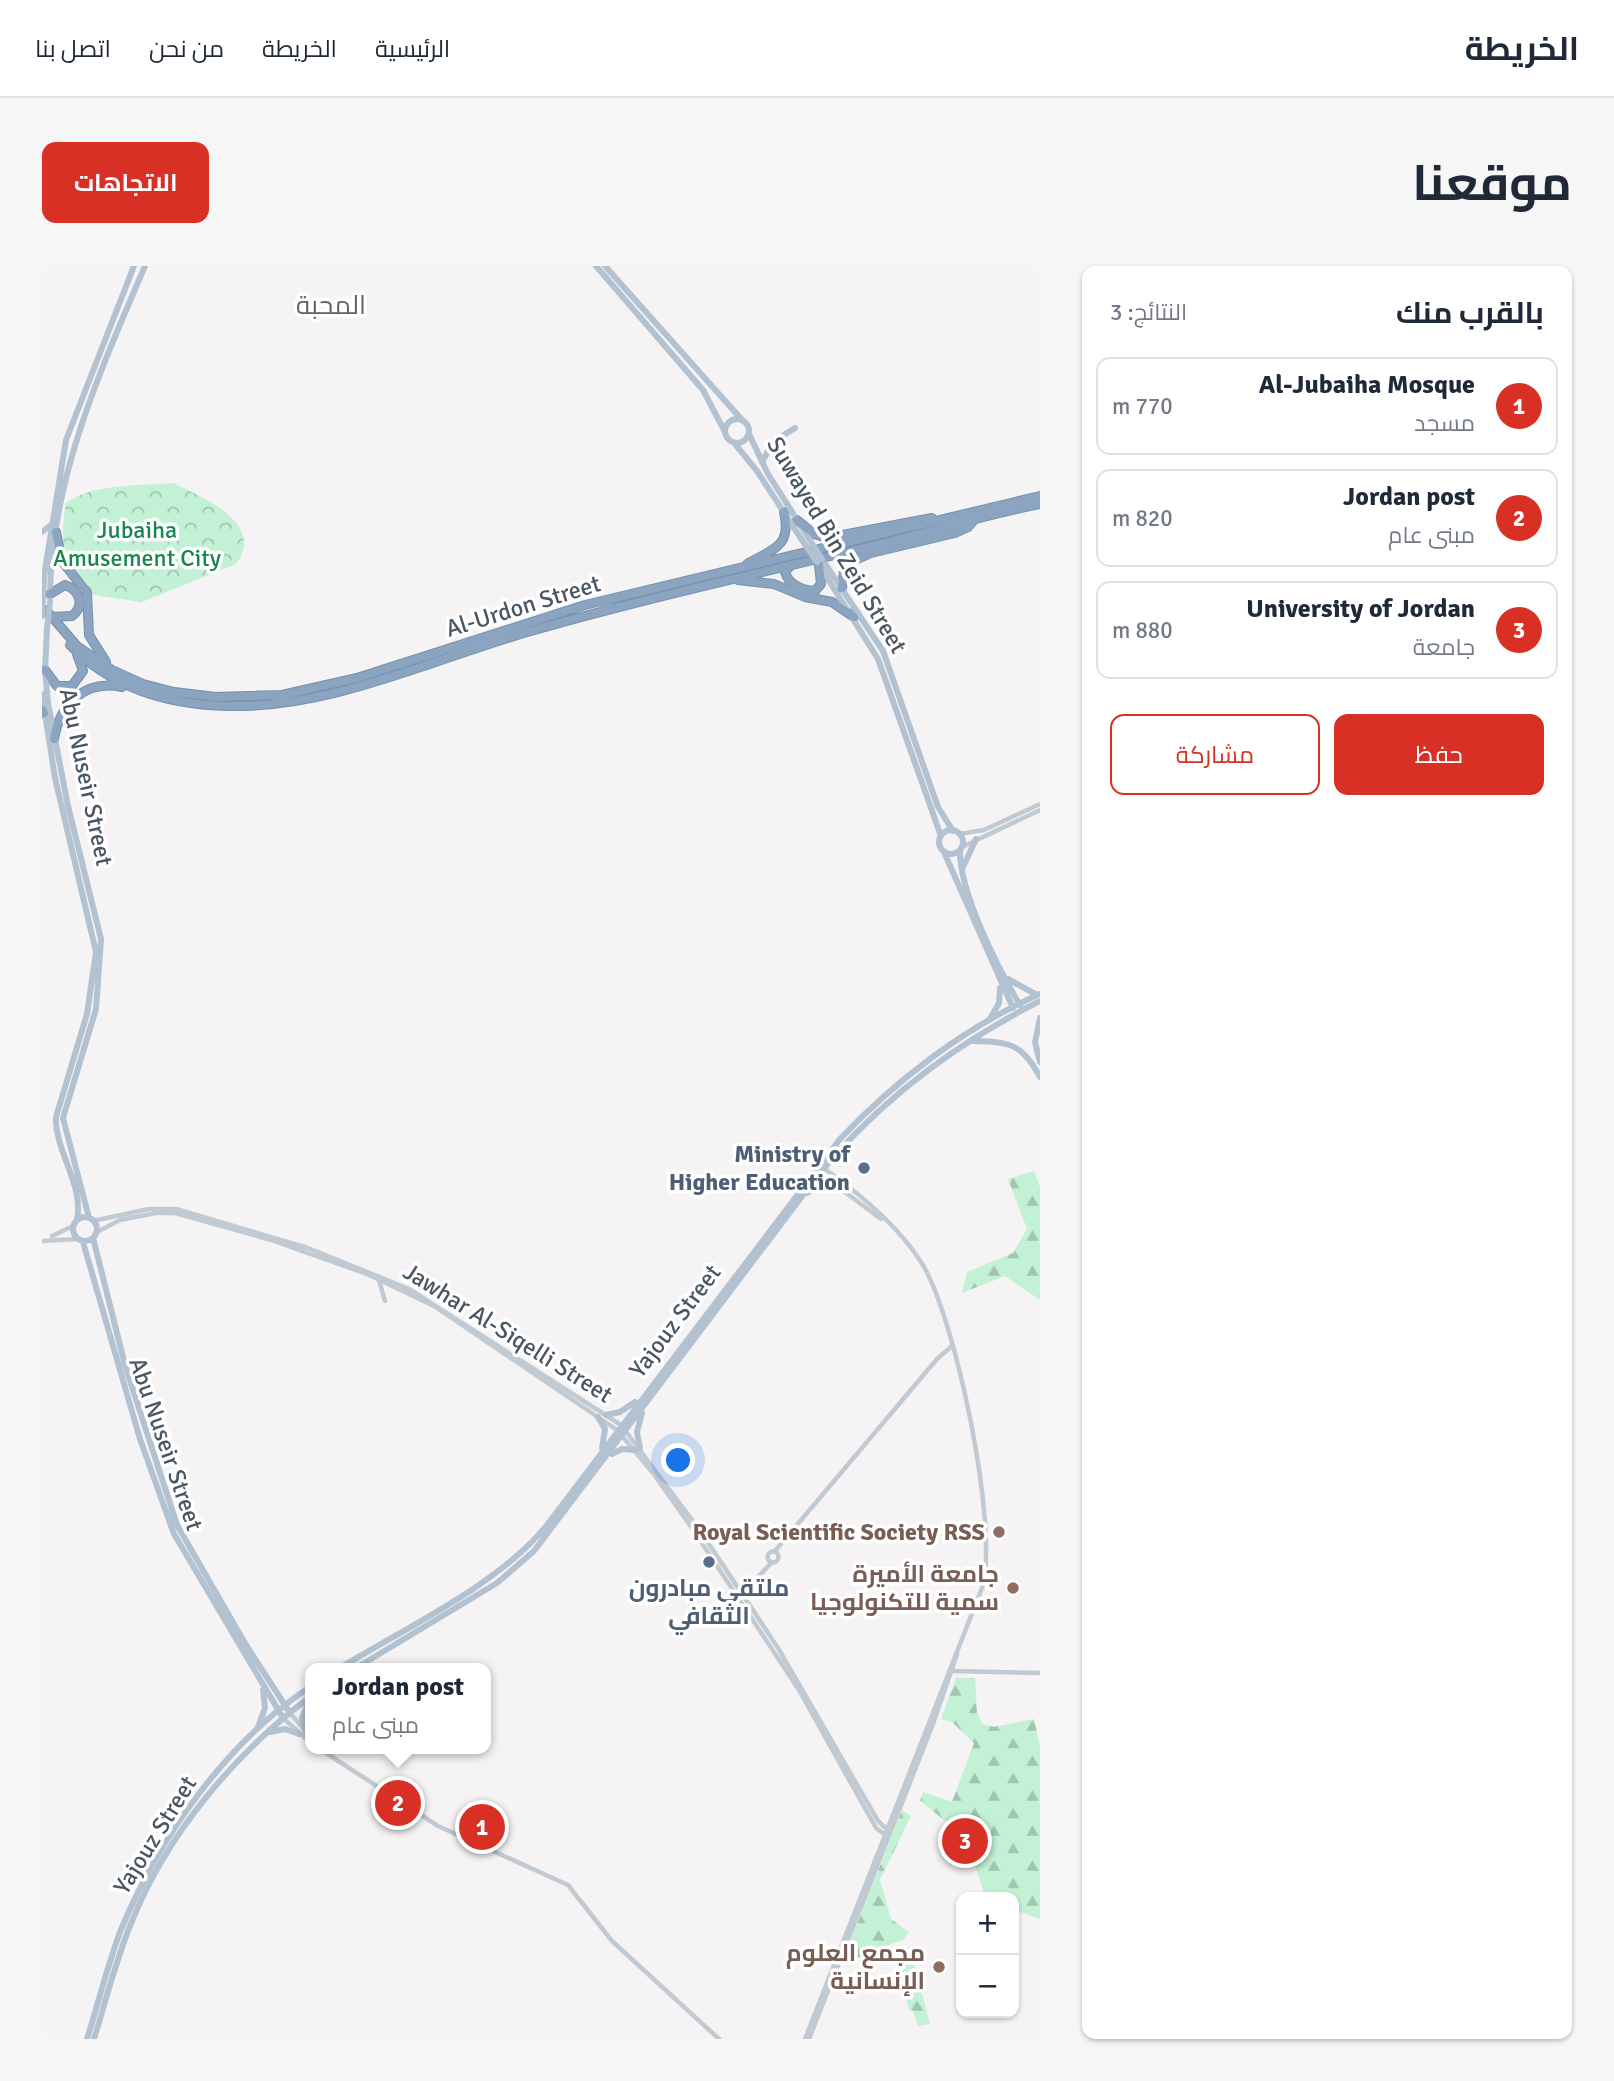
<!DOCTYPE html>
<html lang="ar">
<meta charset="utf-8">
<style>
body{margin:0;font-family:Signika,Cairo,sans-serif;background:#f6f6f7;color:#1f2937;direction:rtl}
.controls{position:absolute;right:21px;bottom:21px;display:grid;overflow:hidden;border-radius:14px;box-shadow:0 2px 5px #0004}
.controls button{width:63px;height:63px;display:grid;place-items:center;padding:0;border:0;border-bottom:2px solid #e0e1e3;background:#fff;color:#1f2937;font:35px sans-serif}
.you{position:absolute;left:637px;top:1195px;width:24px;height:24px;margin:-18px;border:5px solid #fff;border-radius:50%;background:#1a73e8;box-shadow:0 0 0 10px #1a73e833}
.badge{display:grid;place-items:center;width:46px;height:46px;border-radius:50%;background:#d93025;color:#fff;font-size:23px;font-weight:700}
.pin{position:absolute;translate:-50% -50%;border:4px solid #fff;box-shadow:0 2px 7px #0006}
.popup{position:absolute;left:263px;top:1397px;width:186px;height:91px;box-sizing:border-box;display:grid;place-content:center;border-radius:14px;background:#fff;filter:drop-shadow(0 2px 5px #0005);font-size:23px;white-space:nowrap;color:#747a83}
.popup b{font-size:26px;color:#1f2937}
.popup::after{content:'';position:absolute;left:50%;top:100%;margin-left:-14px;border:14px solid transparent;border-top-color:#fff}
.list{margin:0;padding:0;list-style:none}
h2{display:flex;justify-content:space-between;align-items:center;height:91px;margin:0;padding:0 28px;font-size:30px}
h2 small{font-size:23px;font-weight:400;color:#747a83}
.list li{display:grid;grid-template-columns:46px 1fr auto;gap:21px;align-items:center;box-sizing:border-box;height:98px;margin:0 14px 14px;padding:0 14px;border:2px solid #e0e1e3;border-radius:14px}
.list b{display:block;font-size:26px;white-space:nowrap}
.list p{margin:0;font-size:23px;white-space:nowrap;color:#747a83}
.list em{font-size:23px;font-style:normal;color:#747a83}
.actions{display:flex;gap:14px;padding:21px 28px}
.actions a{flex:1;padding:16px 0;border:2px solid #d93025;border-radius:14px;text-align:center;font-size:24px;color:#d93025}
.actions .main{background:#d93025;color:#fff}
.map{position:relative;flex:none;width:998px;height:1773px;overflow:hidden;direction:ltr;border-radius:14px}
header{display:flex;align-items:center;gap:42px;box-sizing:border-box;height:98px;padding:0 35px;background:#fff;border-bottom:2px solid #e0e1e3}
header strong{font-size:33px}
nav{display:flex;gap:38px;margin-inline-start:auto;font-size:24px}
.intro{display:flex;align-items:center;justify-content:space-between;box-sizing:border-box;height:168px;padding:0 42px}
h1{margin:0;font-size:49px}
.button{padding:18px 32px;border-radius:14px;background:#d93025;color:#fff;font-size:24px;font-weight:700}
main{display:flex;gap:42px;padding:0 42px}
aside{flex:1;background:#fff;border-radius:14px;box-shadow:0 2px 5px #0004}
.map>svg:first-child{display:block}
.forest{fill:url(#forest-firs)}
.park{fill:url(#park-crowns)}
.lines{fill:none;stroke-linecap:round;stroke-linejoin:round}
.highway-casing{stroke:#7690ad;stroke-width:10}
.minor{stroke:#c1cad2;stroke-width:4.5}
.major{stroke:#b3c2d1;stroke-width:6}
.highway{stroke:#8ba5c1;stroke-width:8}
.major-bridge{stroke:#b3c2d1;stroke-width:6}
.service-dot{fill:#5c6f8a;stroke:#fff;stroke-width:2.5}
.education-dot{fill:#8d6e63;stroke:#fff;stroke-width:2.5}
.labels{text-anchor:middle;dominant-baseline:central;stroke-width:7;stroke-linejoin:round;paint-order:stroke}
.park-label{font-size:24px;fill:#17864f;stroke:#fff}
.street-label{font-size:24px;fill:#4a5661;stroke:#fff}
.service-label{font-size:24px;font-weight:bold;fill:#4e5e75;stroke:#fff;text-anchor:end}
.education-label{font-size:24px;font-weight:bold;fill:#785e54;stroke:#fff;text-anchor:end}
.neighbourhood-label{font-size:26px;fill:#5f6368;stroke:#fff}
</style>
<header>
<strong>الخريطة</strong>
<nav><a>الرئيسية</a><a>الخريطة</a><a>من نحن</a><a>اتصل بنا</a></nav>
</header>
<div class="intro"><h1>موقعنا</h1><a class="button">الاتجاهات</a></div>
<main>
<aside>
<h2>بالقرب منك<small>النتائج: 3</small></h2>
<ul class="list">
<li><span class="badge">1</span><div><b>Al-Jubaiha Mosque</b><p>مسجد</p></div><em>770 m</em></li>
<li><span class="badge">2</span><div><b>Jordan post</b><p>مبنى عام</p></div><em>820 m</em></li>
<li><span class="badge">3</span><div><b>University of Jordan</b><p>جامعة</p></div><em>880 m</em></li>
</ul>
<div class="actions"><a class="main">حفظ</a><a>مشاركة</a></div>
</aside>
<div class="map">
<svg width="998" height="1773" viewBox="0 0 998 1773">
<defs>
<pattern id="forest-firs" width="22" height="20" patternUnits="userSpaceOnUse" patternTransform="scale(1.75)"><rect width="22" height="20" fill="#c3f1d5"/><path d="M5 1l3.5 6h-7zM16 11l3.5 6h-7z" fill="#a0c6b0"/></pattern>
<pattern id="park-crowns" width="20" height="18" patternUnits="userSpaceOnUse" patternTransform="scale(1.75)"><rect width="20" height="18" fill="#c3f1d5"/><path d="M2 6a3 3 0 1 1 6 0M12 15a3 3 0 1 1 6 0" fill="none" stroke="#a0c6b0"/></pattern>
</defs>
<rect width="100%" height="100%" fill="#f5f3f3"/>
<path class="forest" d="M 992,905 L 998,921 L 998,1034 L 963,1010 L 920,1027 L 925,1006 L 971,987 L 985,963 L 966,913 Z
M 914,1412 L 933,1412 L 935,1447 L 941,1458 L 952,1461 L 992,1453 L 998,1480 L 998,1653 L 972,1644 L 972,1631 L 943,1631 L 932,1596 L 939,1592 L 929,1575 L 878,1535 L 881,1526 L 910,1536 L 932,1477 L 911,1457 L 899,1453 Z
M 860,1544 L 869,1550 L 838,1614 L 849,1653 L 867,1666 L 862,1673 L 803,1697 L 801,1694 Z
M 868,1681 L 888,1758 L 876,1760 L 871,1745 L 867,1743 L 852,1687 Z"/>
<path class="park" d="M 131,217 C 158,230 225,257 194,298 L 100,336 L 51,329 C 23,294 16,283 24,237 C 51,217 99,220 131,217 Z"/>
<g class="lines">
<g class="highway-casing">
<path id="highway" d="M 755,254 L 772,268 L 785,272 L 890,252
M 14,266 L 20,295 L 45,327 L 47,369 L 64,396
M 705,298 C 731,283 750,281 742,246
M 749,299 L 743,306 C 747,319 760,324 773,325 L 779,318 L 777,299
M 696,314 L 732,318 L 763,331 L 790,336 L 812,351
M 800,322 L 802,305 L 813,294 L 829,287 L 913,267 L 926,261 L 933,253
M 8,328 L 23,319 C 38,324 43,340 30,350 L 9,351
M 4,344 L 35,380 L 70,404 L 101,418 L 132,426 L 174,431 L 240,429 L 315,412 L 543,339 L 998,230
M 28,379 C 70,422 127,439 187,440 C 291,442 390,393 489,365 C 598,334 708,309 818,283 C 878,269 937,250 998,238
M 3,404 L 15,420 L 30,420 L 41,405 L 35,388
M 0,444 L 2,447
M 12,473 C 18,438 43,413 80,421"/>
</g>
<path class="minor" d="M 917,568 L 942,564 L 998,538
M 920,581 L 998,544
M 776,906 L 839,953
M 51,955 L 107,943 L 134,943 L 266,982 L 367,1023 L 579,1159 L 659,1266 L 736,1382 L 836,1555 L 848,1566
M 55,966 L 78,954 L 114,947 L 133,947 L 229,974 L 325,1008 L 392,1040 L 575,1164 L 611,1207 L 650,1262 L 757,1424 L 834,1562 L 846,1571
M 10,970 L 31,960
M 0,975 L 35,973
M 337,1014 L 343,1035
M 733,1285 L 895,1093 L 910,1080
M725.5 1291a5.5 5.5 0 1 1 11 0a5.5 5.5 0 1 1-11 0Z
M 700,1328 L 730,1296
M 911,1405 L 998,1407
M 248,1447 L 268,1470
M 241,1452 L 268,1476
M 278,1483 L 396,1560 L 526,1619 L 570,1675 L 677,1773
M 763,1773 L 940,1322 C 958,1264 913,1048 879,996 C 855,958 817,927 780,901
M 767,1773 L 891,1458 L 915,1388"/>
<path class="major" d="M 554,0 L 661,124 L 683,166
M 563,0 L 701,155
M683 165a12 12 0 1 1 24 0a12 12 0 1 1-24 0Z
M 707,168 L 726,208 L 766,271
M 693,178 L 715,205 L 760,274
M 720,196 L 731,176 L 753,162
M 0,266 L 9,259
M 780,293 L 841,385 L 896,541 L 911,565
M 777,299 L 836,393 L 899,570
M 2,310 L 24,174 L 92,0
M 8,332 C 8,216 58,105 103,0
M 5,363 L 3,404 L 6,437 L 26,540 L 59,673 L 54,743 L 21,852 L 47,952
M 0,428 L 13,512 L 54,686 L 45,748 L 14,851 C 13,886 42,918 35,954
M897 576a12 12 0 1 1 24 0a12 12 0 1 1-24 0Z
M 918,584 C 917,626 956,702 978,739
M 902,586 L 971,742
M 921,601 L 934,573
M 966,713 L 995,729
M 998,752 L 993,776 L 998,796
M 948,753 L 957,737 L 958,722
M 928,775 C 965,776 979,775 998,811
M 765,927 L 779,919 L 791,918
M31 963a12 12 0 1 1 24 0a12 12 0 1 1-24 0Z
M 51,972 L 83,1099 L 135,1259 L 204,1379 L 248,1447
M 41,976 L 98,1173 L 132,1268 L 241,1452
M 564,1149 L 578,1146 L 593,1136
M 556,1151 L 563,1163 L 560,1182
M 598,1182 L 595,1166 L 600,1147
M 570,1188 L 580,1183 L 593,1184
M 298,1402 C 363,1362 458,1318 505,1259 L 798,873 C 854,814 923,761 998,728
M 314,1402 L 455,1317 L 492,1285 L 773,913 C 835,836 911,779 998,735
M 216,1461 L 223,1442 L 221,1424
M 228,1466 L 243,1463 L 257,1468
M 264,1466 L 260,1452 L 267,1436
M 45,1773 C 56,1738 65,1701 78,1666 C 116,1573 184,1476 268,1421
M 52,1773 C 64,1734 74,1693 90,1655 C 125,1568 193,1487 268,1431"/>
<use href="#highway" class="highway"/>
<path class="major-bridge" d="M 766,271 L 780,293
M 760,274 L 775,296
M 0,350 L 2,310
M 5,363 L 8,336"/>
</g>
<g class="service-dot">
<circle cx="822" cy="902" r="7"/>
<circle cx="667" cy="1296" r="7"/>
</g>
<g class="education-dot">
<circle cx="957" cy="1266" r="7"/>
<circle cx="971" cy="1322" r="7"/>
<circle cx="897" cy="1701" r="7"/>
</g>
<g class="labels">
<g class="park-label">
<text x="95" y="264">Jubaiha<tspan x="95" dy="28">Amusement City</tspan></text>
</g>
<g class="street-label">
<text transform="translate(795 279) rotate(59)">Suwayed Bin Zeid Street</text>
<text transform="translate(481 340) rotate(-17)">Al-Urdon Street</text>
<text transform="translate(44 511) rotate(78)">Abu Nuseir Street</text>
<text transform="translate(633 1055) rotate(-53)">Yajouz Street</text>
<text transform="translate(466 1067) rotate(32)">Jawhar Al-Siqelli Street</text>
<text transform="translate(124 1178) rotate(71)">Abu Nuseir Street</text>
<text transform="translate(113 1569) rotate(-58)">Yajouz Street</text>
</g>
<g class="service-label">
<text x="808" y="888">Ministry of<tspan x="808" dy="28">Higher Education</tspan></text>
<text x="667" y="1322" text-anchor="middle">ملتقى مبادرون<tspan x="667" dy="28">الثقافي</tspan></text>
</g>
<g class="education-label">
<text x="943" y="1266">Royal Scientific Society RSS</text>
<text x="957" y="1308">جامعة الأميرة<tspan x="957" dy="28">سمية للتكنولوجيا</tspan></text>
<text x="883" y="1687">مجمع العلوم<tspan x="883" dy="28">الإنسانية</tspan></text>
</g>
<g class="neighbourhood-label">
<text x="289" y="40">المحبة</text>
</g>
</g>
</svg>
<div class="controls">
<button>+</button>
<button>−</button>
</div>
<div class="you"></div>
<div class="pin badge" style="left:440px;top:1561px">1</div>
<div class="pin badge" style="left:356px;top:1537px">2</div>
<div class="popup"><b>Jordan post</b>مبنى عام</div>
<div class="pin badge" style="left:923px;top:1575px">3</div>
</div>
</main>
